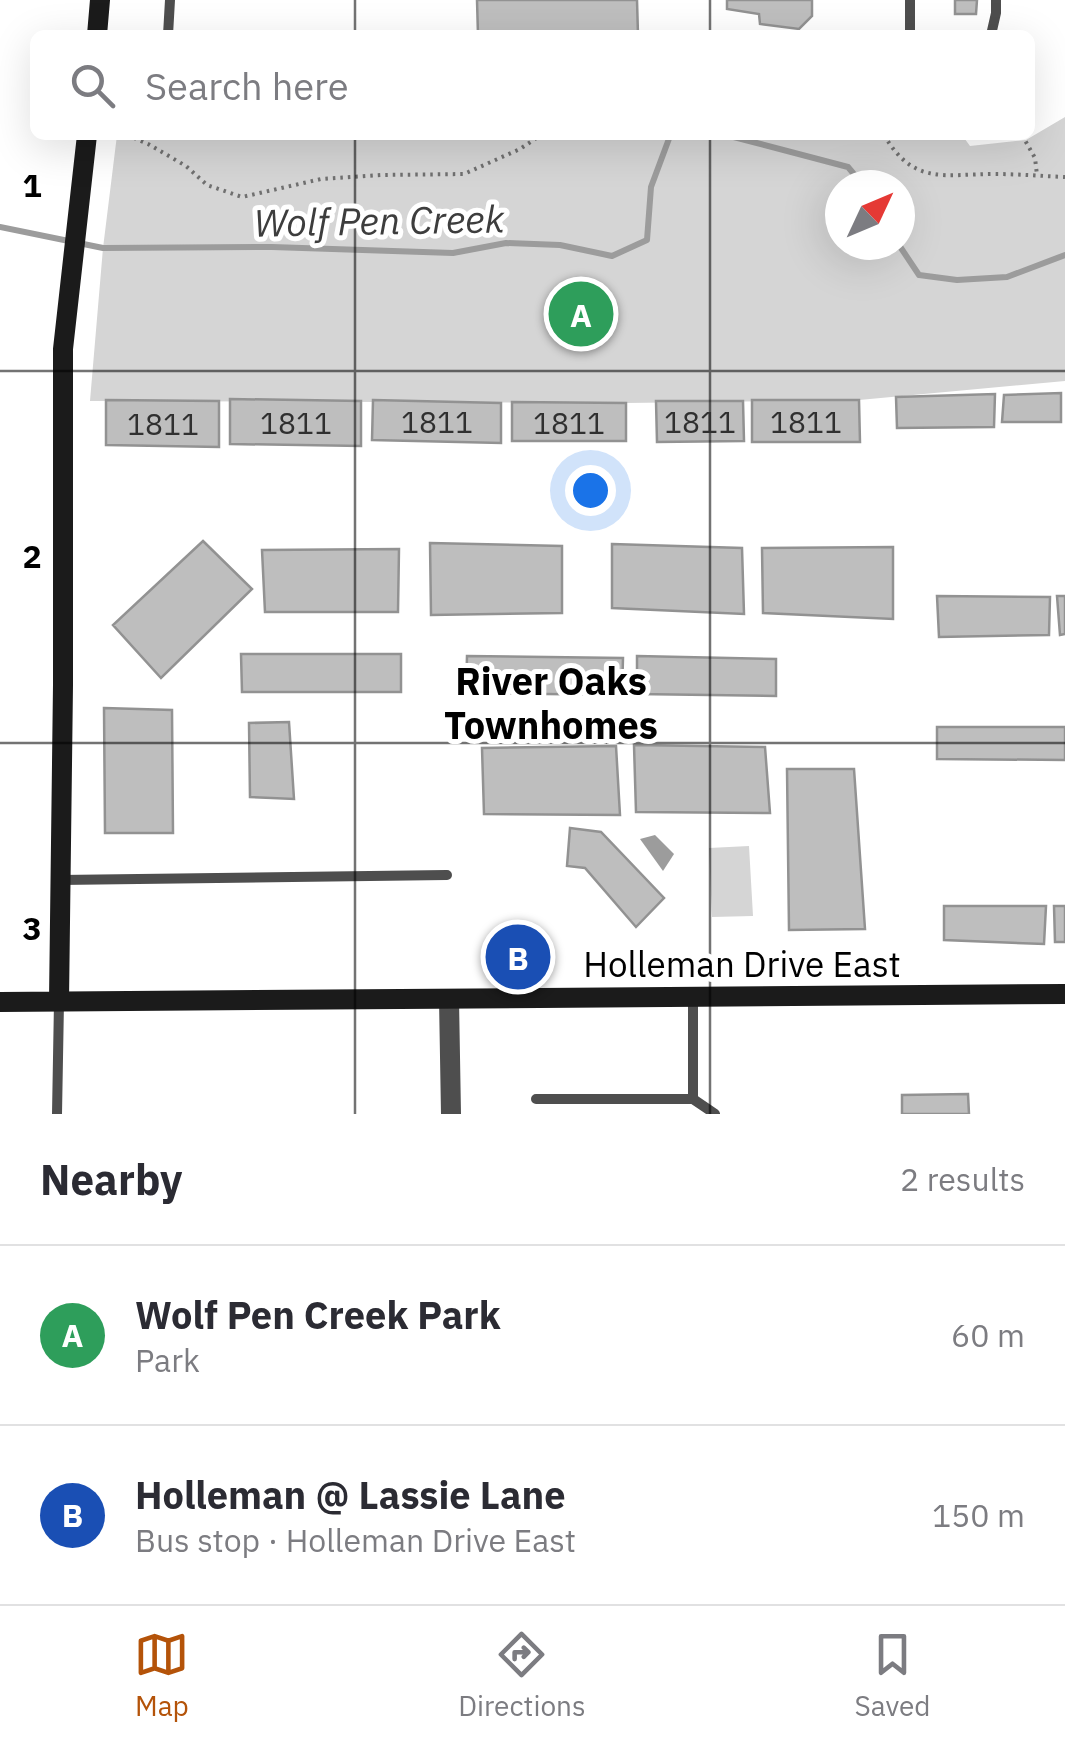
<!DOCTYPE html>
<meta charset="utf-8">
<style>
body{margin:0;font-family:"IBM Plex Sans",sans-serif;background:#f2f2f3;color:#2b2b33}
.compass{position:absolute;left:825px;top:170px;width:90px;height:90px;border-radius:50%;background:#fff;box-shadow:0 10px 40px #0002;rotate:46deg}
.you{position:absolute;left:590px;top:490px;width:35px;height:35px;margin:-25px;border:8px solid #fff;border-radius:50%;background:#1a73e8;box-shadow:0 0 0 15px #1a73e833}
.badge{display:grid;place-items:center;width:65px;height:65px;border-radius:50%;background:#b45309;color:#fff;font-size:32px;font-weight:700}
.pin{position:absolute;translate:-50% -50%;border:5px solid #fff;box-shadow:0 2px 10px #0006}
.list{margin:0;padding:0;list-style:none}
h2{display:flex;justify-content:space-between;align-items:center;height:130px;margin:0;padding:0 40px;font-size:42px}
h2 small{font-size:32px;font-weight:400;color:#7c7c81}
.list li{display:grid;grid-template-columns:65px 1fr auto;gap:30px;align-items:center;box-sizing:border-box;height:180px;padding:0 40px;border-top:2px solid #e1e1e2}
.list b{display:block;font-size:38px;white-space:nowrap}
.list p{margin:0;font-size:32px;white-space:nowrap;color:#7c7c81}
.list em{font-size:32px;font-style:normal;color:#7c7c81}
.icon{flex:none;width:55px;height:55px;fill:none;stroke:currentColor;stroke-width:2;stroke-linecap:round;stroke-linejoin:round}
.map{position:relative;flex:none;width:1065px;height:1114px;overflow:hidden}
.search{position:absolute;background:#fff;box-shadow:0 10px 40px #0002;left:30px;right:30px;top:30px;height:110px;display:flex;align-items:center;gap:25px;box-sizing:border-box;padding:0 35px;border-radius:15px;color:#7c7c81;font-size:38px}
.sheet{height:490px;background:#fff}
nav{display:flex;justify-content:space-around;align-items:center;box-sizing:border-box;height:140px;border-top:2px solid #e1e1e2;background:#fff;font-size:28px;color:#7c7c81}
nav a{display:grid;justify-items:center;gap:5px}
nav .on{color:#b45309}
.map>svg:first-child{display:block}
.green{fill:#d5d5d5;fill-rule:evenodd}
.water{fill:#9c9c9c}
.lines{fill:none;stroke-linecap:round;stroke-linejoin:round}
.stream{stroke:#9c9c9c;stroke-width:6}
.building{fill:#bebebe;stroke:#929292;stroke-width:2.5}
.path{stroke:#707070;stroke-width:4;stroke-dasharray:2.5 5;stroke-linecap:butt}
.lane{stroke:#4e4e4e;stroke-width:10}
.street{stroke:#4e4e4e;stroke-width:20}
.secondary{stroke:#1b1b1b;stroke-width:20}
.grid{fill:none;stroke:#000;stroke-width:2.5;stroke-opacity:0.55}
.labels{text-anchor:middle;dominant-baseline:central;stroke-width:10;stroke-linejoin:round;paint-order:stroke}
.number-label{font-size:30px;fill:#303030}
.street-label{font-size:35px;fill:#000;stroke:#fff}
.water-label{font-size:38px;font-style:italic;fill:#3d3d3d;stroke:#fff}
.neighbourhood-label{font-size:38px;font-weight:bold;fill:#000;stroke:#fff}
.grid-label{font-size:32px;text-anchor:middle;font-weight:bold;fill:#000;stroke:#fff;stroke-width:10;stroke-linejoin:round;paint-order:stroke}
</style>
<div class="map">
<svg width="1065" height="1114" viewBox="0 0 1065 1114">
<rect width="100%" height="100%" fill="#fff"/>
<path class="green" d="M 1065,117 L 1065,381 L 859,400 L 626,403 L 90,401 L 103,248 L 117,135 L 962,135 L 970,146 L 1026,140 ZM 840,185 L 900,185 L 900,245 L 840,245 Z
M 749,846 L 753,916 L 712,917 L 709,848 Z"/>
<path class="water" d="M 655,835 L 674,854 L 663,871 L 640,839 Z"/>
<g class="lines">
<path class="stream" d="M 726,135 L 848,167 L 863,185
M 0,227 L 103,248 L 272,247 L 453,253 L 506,243 L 560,245 L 612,256 L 647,240 L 651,187 L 670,136 L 674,135
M 899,245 L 919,275 L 957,280 L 1007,277 L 1065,255"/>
</g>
<path class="building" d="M 477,0 L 637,0 L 638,35 L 478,35 Z
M 727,0 L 812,0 L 812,16 L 799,29 L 760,24 L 759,14 L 727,9 Z
M 955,0 L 977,0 L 976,14 L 955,14 Z
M 1061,393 L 1061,422 L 1002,422 L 1004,395 Z
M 995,394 L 994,427 L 897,428 L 896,397 Z
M 230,399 L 361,401 L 361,446 L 230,444 Z
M 106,400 L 219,401 L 219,447 L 106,445 Z
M 373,400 L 501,403 L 501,443 L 372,440 Z
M 752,400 L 859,400 L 860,442 L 752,442 Z
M 656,401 L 743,401 L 744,441 L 657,442 Z
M 512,402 L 626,403 L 626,441 L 512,441 Z
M 203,541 L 252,589 L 161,678 L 113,625 Z
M 430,543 L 562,546 L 562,613 L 431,615 Z
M 612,544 L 742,548 L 744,614 L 612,608 Z
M 893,547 L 893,619 L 763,613 L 762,548 Z
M 399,549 L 398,612 L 265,612 L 262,550 Z
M 937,596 L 1050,597 L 1049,635 L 939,637 Z
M 1057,596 L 1065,596 L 1065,634 L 1060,635 Z
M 241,654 L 401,654 L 401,692 L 242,692 Z
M 467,656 L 623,658 L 622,695 L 466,693 Z
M 637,656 L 776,659 L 776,696 L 637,694 Z
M 104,708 L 172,710 L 173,833 L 105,833 Z
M 289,722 L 294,799 L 250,797 L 249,723 Z
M 937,727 L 1065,727 L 1065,760 L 937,759 Z
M 634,745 L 765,747 L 770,813 L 636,812 Z
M 616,746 L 620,815 L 484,814 L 482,748 Z
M 787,769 L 854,769 L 865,929 L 789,930 Z
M 570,828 L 601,832 L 664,898 L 636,927 L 585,868 L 567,866 Z
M 944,906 L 1046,906 L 1044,944 L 944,940 Z
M 1054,906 L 1065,906 L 1065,942 L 1055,942 Z
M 968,1094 L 969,1114 L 902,1114 L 902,1095 Z"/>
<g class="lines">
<path class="path" d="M 1030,83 L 1035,78
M 127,135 L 148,144 L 186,166 L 207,185 L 242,197 L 321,179 L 382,175 L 464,174 L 520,149 L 541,135
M 884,135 C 914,186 944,174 994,174 C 1018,174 1041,176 1065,177
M 891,135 L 896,135
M 1022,135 L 1035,158 L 1037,175"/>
<path class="lane" d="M 910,0 L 910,35
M 168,35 L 170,0
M 991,35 L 996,13 L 996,0
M 60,880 L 447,875
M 536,1099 L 693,1099 L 693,997
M 693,1099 L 715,1114
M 57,1114 L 59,1002"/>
<path class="street" d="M 449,999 L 451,1114"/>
<path class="secondary" d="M 97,35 L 100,0
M 59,1001 L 63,685 L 63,349 L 87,135
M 0,1002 L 1065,994"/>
</g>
<path class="grid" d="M 355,0 L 355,35M 710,0 L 710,35M 355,135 L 355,1114M 710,135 L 710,1114M 0,371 L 1065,371M 0,743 L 1065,743"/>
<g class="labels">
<g class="number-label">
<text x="437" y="421">1811</text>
<text x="700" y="421">1811</text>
<text x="806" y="421">1811</text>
<text x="296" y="422">1811</text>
<text x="569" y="422">1811</text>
<text x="163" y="423">1811</text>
</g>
<g class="street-label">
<text x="742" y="964">Holleman Drive East</text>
</g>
<g class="water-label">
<text transform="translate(379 220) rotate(-1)">Wolf Pen Creek</text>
</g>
<g class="neighbourhood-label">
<text x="551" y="680">River Oaks<tspan x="551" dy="44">Townhomes</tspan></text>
</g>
</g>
<g class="grid-label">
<text x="32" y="197">1</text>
<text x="32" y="568">2</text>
<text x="32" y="940">3</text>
</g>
</svg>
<svg class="compass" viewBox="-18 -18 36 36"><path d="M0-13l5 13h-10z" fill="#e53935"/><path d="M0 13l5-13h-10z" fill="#7c7c81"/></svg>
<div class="you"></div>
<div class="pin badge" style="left:581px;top:314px;background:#2e9e5b">A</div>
<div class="pin badge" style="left:518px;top:957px;background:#1a4fb4">B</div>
<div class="search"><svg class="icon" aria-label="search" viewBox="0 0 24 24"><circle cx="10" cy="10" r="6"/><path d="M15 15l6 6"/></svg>Search here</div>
</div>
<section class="sheet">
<h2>Nearby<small>2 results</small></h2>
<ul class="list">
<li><span class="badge" style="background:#2e9e5b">A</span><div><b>Wolf Pen Creek Park</b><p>Park</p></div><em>60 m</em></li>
<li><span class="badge" style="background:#1a4fb4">B</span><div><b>Holleman @ Lassie Lane</b><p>Bus stop · Holleman Drive East</p></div><em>150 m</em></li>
</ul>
</section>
<nav>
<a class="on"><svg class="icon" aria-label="map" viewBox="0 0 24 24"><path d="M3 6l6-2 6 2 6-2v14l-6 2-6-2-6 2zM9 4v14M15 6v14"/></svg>Map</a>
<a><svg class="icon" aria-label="directions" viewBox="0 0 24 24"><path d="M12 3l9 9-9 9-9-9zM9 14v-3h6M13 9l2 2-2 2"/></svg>Directions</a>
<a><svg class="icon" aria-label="saved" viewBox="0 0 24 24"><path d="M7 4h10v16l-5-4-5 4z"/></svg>Saved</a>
</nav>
